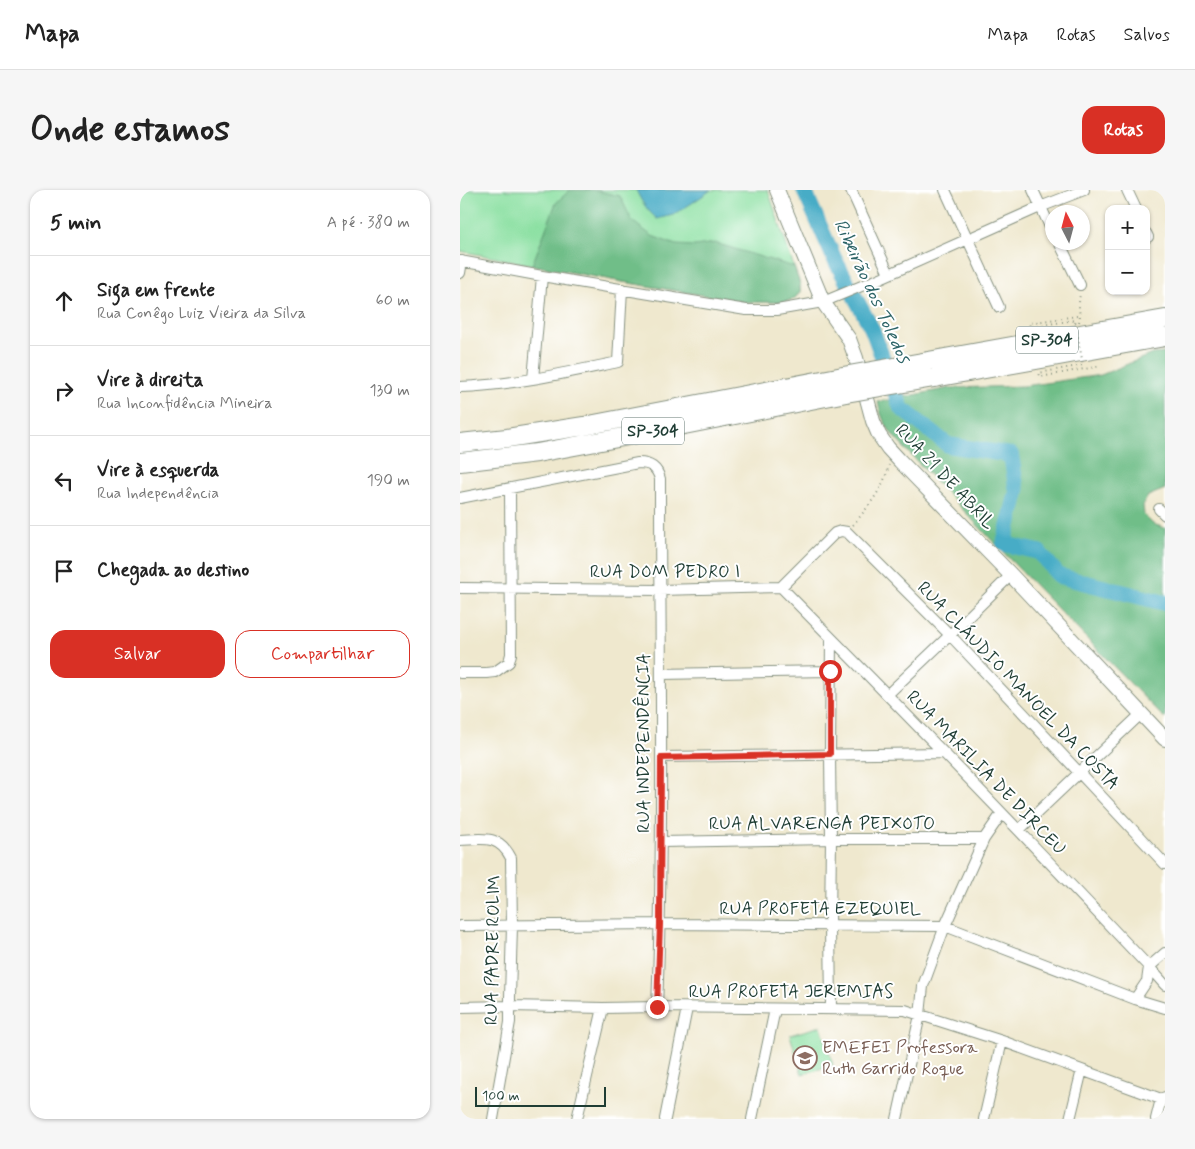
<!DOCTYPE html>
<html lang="pt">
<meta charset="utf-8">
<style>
body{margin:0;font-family:Mynerve,sans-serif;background:#f6f6f6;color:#222}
.controls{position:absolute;right:15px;top:15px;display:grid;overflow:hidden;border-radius:10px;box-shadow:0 1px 4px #0004}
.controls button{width:45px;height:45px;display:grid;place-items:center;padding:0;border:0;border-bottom:1px solid #e0e0e0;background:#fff;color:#222;font:25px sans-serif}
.compass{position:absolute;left:585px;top:15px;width:45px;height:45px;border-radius:50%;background:#fff;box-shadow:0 1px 4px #0004;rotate:354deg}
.scale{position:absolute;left:15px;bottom:12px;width:131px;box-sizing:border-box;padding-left:5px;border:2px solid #1f3d34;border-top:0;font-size:14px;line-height:18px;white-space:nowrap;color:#1f3d34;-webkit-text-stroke:4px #fff;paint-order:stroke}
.stop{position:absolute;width:15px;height:15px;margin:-11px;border:4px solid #d93025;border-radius:50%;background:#fff}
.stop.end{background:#d93025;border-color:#fff;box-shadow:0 1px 5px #0008}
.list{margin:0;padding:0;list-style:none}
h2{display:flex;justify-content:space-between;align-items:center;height:65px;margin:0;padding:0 20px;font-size:21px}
h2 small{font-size:16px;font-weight:400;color:#767676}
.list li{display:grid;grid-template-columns:32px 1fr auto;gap:15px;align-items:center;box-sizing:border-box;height:90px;padding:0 20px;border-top:1px solid #e0e0e0}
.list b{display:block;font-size:19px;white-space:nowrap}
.list p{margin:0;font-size:16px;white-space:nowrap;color:#767676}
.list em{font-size:16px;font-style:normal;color:#767676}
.actions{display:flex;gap:10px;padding:15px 20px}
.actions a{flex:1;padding:11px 0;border:1px solid #d93025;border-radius:15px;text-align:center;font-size:18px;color:#d93025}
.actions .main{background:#d93025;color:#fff}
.icon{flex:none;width:28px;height:28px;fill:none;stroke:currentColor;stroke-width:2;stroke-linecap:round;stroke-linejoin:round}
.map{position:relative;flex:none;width:705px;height:929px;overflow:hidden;border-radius:15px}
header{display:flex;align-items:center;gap:30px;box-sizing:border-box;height:70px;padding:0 25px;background:#fff;border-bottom:1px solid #e0e0e0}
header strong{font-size:24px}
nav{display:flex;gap:28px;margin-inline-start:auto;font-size:18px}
.intro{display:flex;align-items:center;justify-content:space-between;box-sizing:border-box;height:120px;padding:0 30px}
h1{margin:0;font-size:35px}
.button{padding:12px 22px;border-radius:15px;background:#d93025;color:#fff;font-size:18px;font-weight:700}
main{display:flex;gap:30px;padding:0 30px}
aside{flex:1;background:#fff;border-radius:15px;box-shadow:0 1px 4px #0004}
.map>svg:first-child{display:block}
.green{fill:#8be0a2;stroke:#558e6b}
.forest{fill:#70be88;stroke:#487e5e}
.water{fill:#47acc6;stroke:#33747d}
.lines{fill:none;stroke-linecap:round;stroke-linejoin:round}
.river{stroke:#47acc6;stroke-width:16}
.street-casing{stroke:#879281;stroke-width:12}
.secondary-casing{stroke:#879281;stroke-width:16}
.highway-casing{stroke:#879281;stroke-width:20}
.path{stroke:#879281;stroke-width:2;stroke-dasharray:1 4;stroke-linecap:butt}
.street{stroke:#fff;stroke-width:10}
.secondary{stroke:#fff;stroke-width:14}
.highway{stroke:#fff;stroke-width:18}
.highway-bridge-casing{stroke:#879281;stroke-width:20;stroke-linecap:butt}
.path-bridge{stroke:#879281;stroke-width:2;stroke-dasharray:1 4;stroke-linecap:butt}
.highway-bridge{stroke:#fff;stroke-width:18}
.route{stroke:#d93025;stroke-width:6}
.labels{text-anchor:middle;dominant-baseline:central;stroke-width:4;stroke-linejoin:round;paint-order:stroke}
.shield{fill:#fff;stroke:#627771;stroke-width:1}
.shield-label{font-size:16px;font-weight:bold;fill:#1f3d34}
.street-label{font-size:18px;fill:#1f3d34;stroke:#fff}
.education-label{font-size:18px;fill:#785e54;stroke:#fff;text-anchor:start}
.water-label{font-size:19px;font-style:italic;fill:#2d6467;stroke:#fff}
</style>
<header>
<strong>Mapa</strong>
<nav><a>Mapa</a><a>Rotas</a><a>Salvos</a></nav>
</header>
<div class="intro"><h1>Onde estamos</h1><a class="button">Rotas</a></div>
<main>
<aside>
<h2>5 min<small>A pé · 380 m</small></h2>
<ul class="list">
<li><svg class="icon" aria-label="ahead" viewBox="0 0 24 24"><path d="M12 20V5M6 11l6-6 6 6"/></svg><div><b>Siga em frente</b><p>Rua Conêgo Luiz Vieira da Silva</p></div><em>60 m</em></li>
<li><svg class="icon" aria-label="right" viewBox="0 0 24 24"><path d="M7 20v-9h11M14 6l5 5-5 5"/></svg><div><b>Vire à direita</b><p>Rua Inconfidência Mineira</p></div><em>130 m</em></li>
<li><svg class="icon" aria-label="left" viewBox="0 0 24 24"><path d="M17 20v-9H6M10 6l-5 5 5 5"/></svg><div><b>Vire à esquerda</b><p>Rua Independência</p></div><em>190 m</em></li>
<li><svg class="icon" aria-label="arrive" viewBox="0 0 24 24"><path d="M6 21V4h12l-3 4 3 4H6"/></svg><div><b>Chegada ao destino</b></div></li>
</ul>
<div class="actions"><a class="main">Salvar</a><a>Compartilhar</a></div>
</aside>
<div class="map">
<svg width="705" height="929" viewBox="0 0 705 929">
<rect width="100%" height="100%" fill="#fff"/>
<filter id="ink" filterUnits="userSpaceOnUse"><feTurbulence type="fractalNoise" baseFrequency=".02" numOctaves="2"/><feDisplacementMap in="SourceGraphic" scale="10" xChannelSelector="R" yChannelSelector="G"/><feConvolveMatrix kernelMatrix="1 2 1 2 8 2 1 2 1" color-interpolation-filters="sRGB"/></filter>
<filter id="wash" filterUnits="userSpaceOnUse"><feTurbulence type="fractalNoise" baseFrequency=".0096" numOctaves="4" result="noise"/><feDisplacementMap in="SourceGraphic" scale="20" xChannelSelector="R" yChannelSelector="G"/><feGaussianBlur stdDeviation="1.12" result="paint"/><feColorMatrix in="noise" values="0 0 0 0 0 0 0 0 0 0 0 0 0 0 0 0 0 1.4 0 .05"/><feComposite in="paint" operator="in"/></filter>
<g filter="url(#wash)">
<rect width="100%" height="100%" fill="#efe8ce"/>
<path class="green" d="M 0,0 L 308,0 L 334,77 L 340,94 L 340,102 L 334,109 L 324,112 L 285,112 L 163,92 L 0,61 Z
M 361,836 L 373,875 L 342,884 L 330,845 Z"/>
<path class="forest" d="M 110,0 L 133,0 L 160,6 L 172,31 L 192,46 L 216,55 L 235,56 L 255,53 L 334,77 L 340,94 L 340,102 L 334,109 L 324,112 L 285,112 L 163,92 L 72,75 L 96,13 Z
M 705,163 L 705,299 L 688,306 L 683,315 L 684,325 L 693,334 L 705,338 L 705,529 L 561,381 L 435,248 C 425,235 421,227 418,212 L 490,198 L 564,196 L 641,185 L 692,164 Z"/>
<path class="water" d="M 176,0 L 251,0 L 232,13 L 213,25 L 197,29 C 187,20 181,11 176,0 Z"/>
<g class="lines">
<path class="river" d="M 344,0 L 374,68 L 412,139 L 441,218 L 488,255 L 551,265 L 557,302 L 544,354 L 579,362 L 599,386 L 705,413"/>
</g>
</g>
<g filter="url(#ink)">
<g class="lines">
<g class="street-casing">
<path id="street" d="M 391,0 L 429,84
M 485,0 L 539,117
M 573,0 L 592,41
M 667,0 L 676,19
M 686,43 L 688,47
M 599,52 L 620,95
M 0,71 L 82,86 L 286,120 L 317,120 L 363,112 L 416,90 L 580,17 L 624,0
M 0,83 L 2,71
M 73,189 L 82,86
M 0,197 C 53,195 105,183 158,172 L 162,99
M 0,308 L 178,273 C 190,273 197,277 200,289 C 200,465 204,641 197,817
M 699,319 L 705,325
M 321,397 C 445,522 568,649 689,777 L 705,795
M 0,398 L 200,400 L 321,397 L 375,343 L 381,341 L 387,342 L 490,445 L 705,674
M 0,483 L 26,483 L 35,482 L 49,472 L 51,464 L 50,299
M 201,484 L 370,481
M 428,504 L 490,445 L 551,385
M 201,567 L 483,563
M 559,640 L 681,524
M 0,650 C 23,649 39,644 51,668 L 52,736 L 50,807 L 50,832 L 33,929
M 201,652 L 371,649 L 524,649
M 0,736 L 201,734 L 485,736 L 675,809 L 705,818
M 675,809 L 687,791 L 689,777 L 705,763
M 0,817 L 50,816 L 143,818 L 197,817 L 445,820 L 542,851 L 701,909 L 705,907
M 371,819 L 370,735 L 371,649 L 370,564 L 371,448
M 117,929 L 143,818
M 205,929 L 227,818
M 292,929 L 315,819
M 437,929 L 460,825 L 463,796 L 485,736 L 524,649 L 542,623
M 524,929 L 542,851
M 610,929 L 622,880
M 696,929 L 701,909"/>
</g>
<g class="secondary-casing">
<path id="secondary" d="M 317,0 L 363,112 L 389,149 L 396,168 L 413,231 L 419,245 L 428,258 L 440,271 L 551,385 L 705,549"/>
</g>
<g class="highway-casing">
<path id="highway" d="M 468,171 L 705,129
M 474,188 L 705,147
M 0,253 L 47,248 L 124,236 L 383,186
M 0,272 L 77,263 L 163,247 L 386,203"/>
</g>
<path class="path" d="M 619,132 C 621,126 619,123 619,117 C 619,113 619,109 620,105
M 393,335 C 408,317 424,298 429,275"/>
<use href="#street" class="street"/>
<use href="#secondary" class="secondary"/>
<use href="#highway" class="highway"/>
<g class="highway-bridge-casing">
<path id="highway-bridge" d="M 383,186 L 468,171
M 386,203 L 474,188"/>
</g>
<path class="path-bridge" d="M 617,126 L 569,133 L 570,137 L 615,130 L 623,175 L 579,183 L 580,187 L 641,176"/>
<use href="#highway-bridge" class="highway-bridge"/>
</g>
</g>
<g class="lines" filter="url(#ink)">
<path class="route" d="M 197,817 L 200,734 L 201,568 L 370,564 L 370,481"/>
</g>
<defs>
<g id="school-ring" transform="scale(1.25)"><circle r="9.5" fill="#fff" stroke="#8d6e63" stroke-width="1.5"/><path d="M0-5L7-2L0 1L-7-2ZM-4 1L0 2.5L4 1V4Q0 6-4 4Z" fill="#8d6e63"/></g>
</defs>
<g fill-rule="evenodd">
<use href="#school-ring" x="345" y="868"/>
</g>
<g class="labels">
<g class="shield">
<rect x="556" y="136.5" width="62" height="27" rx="4"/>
<rect x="162" y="227.5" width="62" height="27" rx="4"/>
</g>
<g class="shield-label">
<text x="587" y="150">SP-304</text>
<text x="193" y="241">SP-304</text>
</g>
<g class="street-label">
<text transform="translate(485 287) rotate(47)">RUA 21 DE ABRIL</text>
<text x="205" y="382">RUA DOM PEDRO I</text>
<text transform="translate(558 496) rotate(46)">RUA CLÁUDIO MANOEL DA COSTA</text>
<text transform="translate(184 553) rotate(-90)">RUA INDEPENDÊNCIA</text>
<text transform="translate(526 583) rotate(46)">RUA MARILIA DE DIRCEU</text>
<text x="362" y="634">RUA ALVARENGA PEIXOTO</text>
<text x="360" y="719">RUA PROFETA EZEQUIEL</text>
<text transform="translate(33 760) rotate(-89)">RUA PADRE ROLIM</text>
<text x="331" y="802">RUA PROFETA JEREMIAS</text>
</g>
<g class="education-label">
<text x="362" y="858">EMEFEI Professora<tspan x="362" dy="21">Ruth Garrido Roque</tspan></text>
</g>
<g class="water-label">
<text transform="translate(412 101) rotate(65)">Ribeirão dos Toledos</text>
</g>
</g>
</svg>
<div class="controls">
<button>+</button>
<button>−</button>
</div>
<svg class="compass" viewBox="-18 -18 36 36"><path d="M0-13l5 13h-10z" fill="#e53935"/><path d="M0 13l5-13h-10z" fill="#767676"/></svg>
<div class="scale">100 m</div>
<div class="stop" style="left:370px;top:481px"></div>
<div class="stop end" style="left:197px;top:817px"></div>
</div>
</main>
